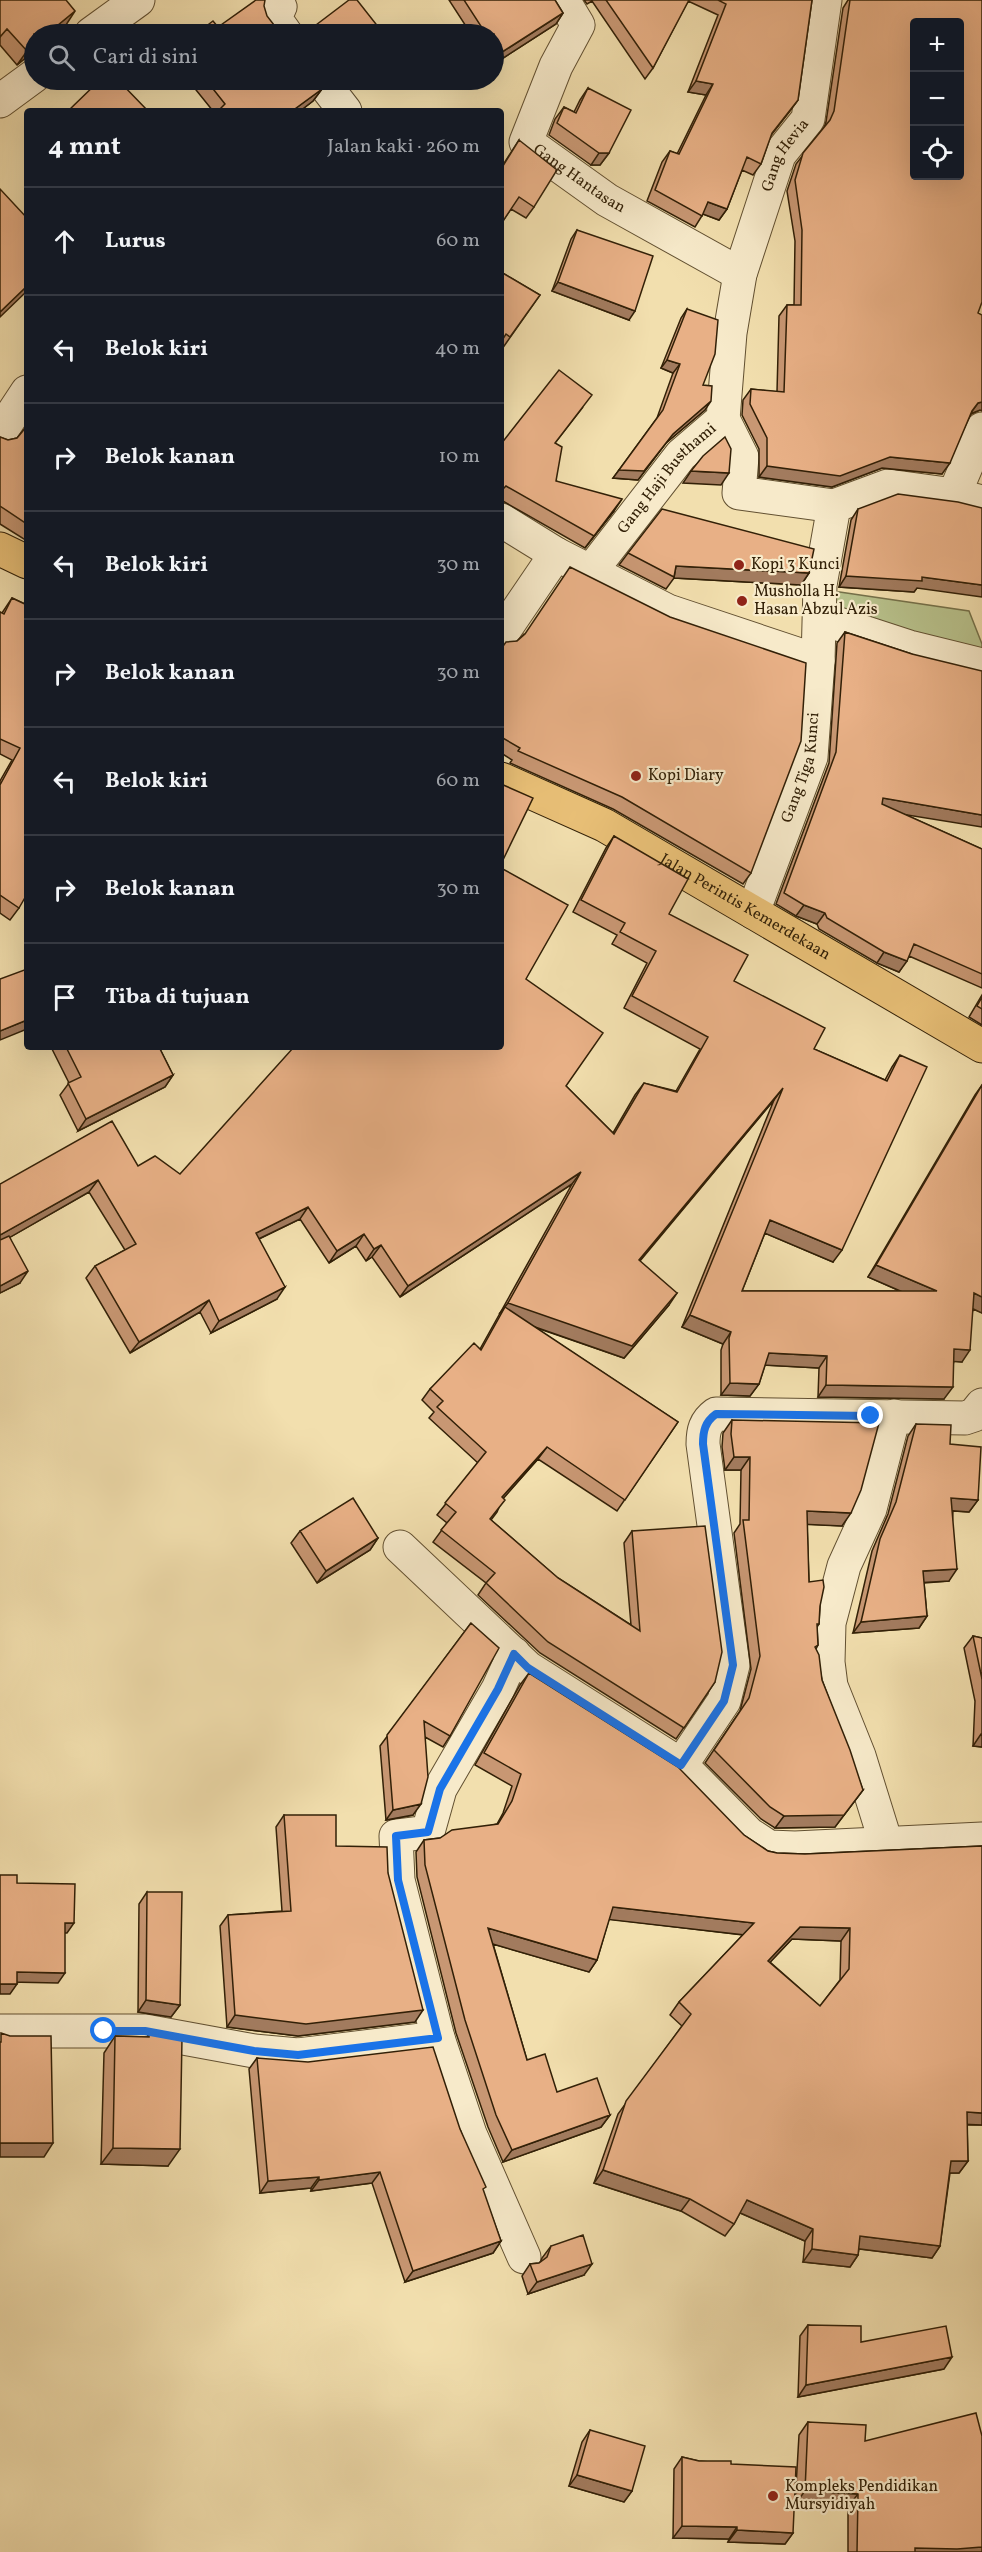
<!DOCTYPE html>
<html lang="id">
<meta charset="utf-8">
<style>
body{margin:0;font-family:Vollkorn,serif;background:#20242c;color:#f1f3f6}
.controls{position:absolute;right:18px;top:18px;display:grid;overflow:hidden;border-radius:6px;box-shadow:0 6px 24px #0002}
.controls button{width:54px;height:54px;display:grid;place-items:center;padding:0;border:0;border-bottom:2px solid #363941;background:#171b24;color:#f1f3f6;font:30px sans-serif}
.stop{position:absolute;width:18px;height:18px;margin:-14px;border:4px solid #1a73e8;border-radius:50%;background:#fff}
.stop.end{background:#1a73e8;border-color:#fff;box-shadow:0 2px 6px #0008}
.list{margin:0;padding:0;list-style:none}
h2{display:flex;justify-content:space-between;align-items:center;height:78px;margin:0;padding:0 24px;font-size:26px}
h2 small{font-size:20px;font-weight:400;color:#9ea1a6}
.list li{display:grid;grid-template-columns:39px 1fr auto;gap:18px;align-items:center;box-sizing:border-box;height:108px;padding:0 24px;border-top:2px solid #363941}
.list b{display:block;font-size:22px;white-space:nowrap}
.list em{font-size:20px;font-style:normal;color:#9ea1a6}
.icon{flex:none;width:33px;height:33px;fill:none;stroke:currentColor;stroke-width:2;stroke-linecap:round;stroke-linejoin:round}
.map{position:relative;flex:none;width:982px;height:2552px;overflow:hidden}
.search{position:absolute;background:#171b24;box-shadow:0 6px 24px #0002;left:24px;top:24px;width:480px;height:66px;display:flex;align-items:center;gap:15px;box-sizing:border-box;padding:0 21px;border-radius:33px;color:#9ea1a6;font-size:22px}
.panel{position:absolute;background:#171b24;box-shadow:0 6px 24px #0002;left:24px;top:108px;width:480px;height:942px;border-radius:6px}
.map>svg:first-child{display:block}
.green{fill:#b8c28c;stroke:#75714a;stroke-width:1.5}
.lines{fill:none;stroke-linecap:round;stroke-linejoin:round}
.minor-casing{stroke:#625031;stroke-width:35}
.major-casing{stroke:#322007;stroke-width:35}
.minor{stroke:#f7eaca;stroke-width:33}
.major{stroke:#e9c077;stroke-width:33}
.wall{fill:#c89773;stroke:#322007;stroke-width:1.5;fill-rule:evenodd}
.shaded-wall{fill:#a27b5e;stroke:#322007;stroke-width:1.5}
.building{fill:#e8b086;stroke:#322007;stroke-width:1.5;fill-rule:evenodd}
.route{stroke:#1a73e8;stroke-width:8}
.poi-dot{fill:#8f2418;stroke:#f7eaca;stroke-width:2}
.labels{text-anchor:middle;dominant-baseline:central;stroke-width:4.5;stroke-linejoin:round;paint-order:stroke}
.street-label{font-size:16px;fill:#322007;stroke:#f7eaca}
.poi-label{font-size:16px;fill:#322007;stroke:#f7eaca;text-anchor:start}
</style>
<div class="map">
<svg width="982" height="2552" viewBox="0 0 982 2552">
<rect width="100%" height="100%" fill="#f2dfae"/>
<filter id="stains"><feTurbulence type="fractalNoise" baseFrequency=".00333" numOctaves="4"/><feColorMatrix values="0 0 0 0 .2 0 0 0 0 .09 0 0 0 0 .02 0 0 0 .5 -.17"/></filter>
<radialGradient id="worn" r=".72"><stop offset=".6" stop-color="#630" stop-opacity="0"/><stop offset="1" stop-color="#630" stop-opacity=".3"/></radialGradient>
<path class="green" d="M 826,590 L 969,611 L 982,644 L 982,665 L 825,613 Z"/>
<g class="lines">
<g class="minor-casing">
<g id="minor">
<path d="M 276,0 L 280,7 L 274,17 L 286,34"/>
<path id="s1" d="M 563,0 L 578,25 L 556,66 L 526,142 L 607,200 L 740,274"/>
<path d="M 91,34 L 138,0"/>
<path d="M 321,80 L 345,111"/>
<path d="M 0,101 L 34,76"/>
<path d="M 723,419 L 742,457 L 739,493 L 834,506"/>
<path d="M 0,433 L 27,392"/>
<path d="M 954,495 L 982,429"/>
<path d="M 501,520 L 556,554"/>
<path id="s2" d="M 591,571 L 681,455 L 723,419 L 730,333 L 740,274 L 779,155 L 808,119 L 825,0"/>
<path d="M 820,618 L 909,647 L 982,665"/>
<path d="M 501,635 L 556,554 L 668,611 L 818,661"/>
<path id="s3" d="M 753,912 L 811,757 L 818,661 L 820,585 L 834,506 L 888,486 L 954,495 L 982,502"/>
<path d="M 400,1547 L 528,1668 L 681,1765 L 749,1834 L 769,1847 L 795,1848 L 982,1839"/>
<path d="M 514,1654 L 498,1689 L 440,1789 L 428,1832 L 396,1836 L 398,1880 L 438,2038 L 470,2134 L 524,2257"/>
<path d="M 681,1765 L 724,1701 L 733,1665 L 703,1444 C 703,1431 705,1422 716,1414 L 965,1418 L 974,1415 L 982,1405"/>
<path d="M 886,1843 L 859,1756 L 831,1686 L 828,1662 L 829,1623 L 844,1566 L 870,1509 L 894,1416"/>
<path d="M 0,2031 L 145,2031 L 254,2051 L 298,2055 L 438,2038"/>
</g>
</g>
<g class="major-casing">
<g id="major">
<path d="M 0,549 L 27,562"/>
<path id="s4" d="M 501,779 L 604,825 L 982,1046"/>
</g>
</g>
<use href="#minor" class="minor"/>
<use href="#major" class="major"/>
</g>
<path class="wall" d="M 0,0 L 66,25 L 54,34 L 34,34 L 34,51 L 17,65 L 0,45 Z
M 449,0 L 555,0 L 563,13 L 556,24 L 494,64 L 494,34 L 471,34 Z
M 584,0 L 812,0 L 798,100 L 771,135 L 761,164 L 753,175 L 742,170 L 727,209 L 719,220 L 703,214 L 695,227 L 647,201 L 662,162 L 670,151 L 677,154 L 706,95 L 688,92 L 718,15 L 688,1 L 653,68 L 645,79 L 592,1 L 587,4 Z
M 848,0 L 982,0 L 978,313 L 980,410 L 971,414 L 942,474 L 882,468 L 832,487 L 759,477 L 759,449 L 742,415 L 743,400 L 751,389 L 777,392 L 779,316 L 787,305 L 794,305 L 795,241 L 787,191 L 796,164 L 824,128 L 826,122 L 843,8 Z
M 188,80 L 316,80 L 322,89 L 313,101 L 300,111 L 213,111 Z
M 588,88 L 609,153 L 600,165 L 591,165 L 549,135 L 555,119 L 564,107 L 574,112 L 580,100 Z
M 519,140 L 534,207 L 526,218 L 511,209 L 501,224 L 501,168 Z
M 577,230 L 629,320 L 552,291 L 571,239 Z
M 501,272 L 540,295 L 502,349 L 501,349 Z
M 687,309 L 703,385 L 705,410 L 666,443 L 638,480 L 613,478 L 657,418 L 673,373 L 661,368 L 681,318 Z
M 583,407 L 555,443 L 556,481 L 614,511 L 585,548 L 501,500 L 501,444 Z
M 27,426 L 27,541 L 0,524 L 0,437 L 8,440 L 17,438 Z
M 858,509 L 917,588 L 914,592 L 839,587 L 851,520 Z
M 628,553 L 809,573 L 801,585 L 674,578 L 666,589 L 619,565 Z
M 12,598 L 27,605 L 19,908 L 10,920 L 0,913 L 0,781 L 12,760 L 0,754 L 0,612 L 2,613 Z
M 845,632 L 912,654 L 906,815 L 982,849 L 982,988 L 909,956 L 899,972 L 877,963 L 819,929 L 817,924 L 796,916 L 776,904 L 829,763 L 837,643 Z
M 524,634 L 751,873 L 743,884 L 613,809 L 510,763 L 512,760 L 501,753 L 501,648 L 517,641 Z
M 614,836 L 669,914 L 734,981 L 814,1049 L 885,1080 L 892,1067 L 900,1055 L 833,1262 L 765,1233 L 742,1291 L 900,1291 L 868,1277 L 975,1095 L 982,1085 L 982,1313 L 973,1309 L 962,1362 L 954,1361 L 944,1399 L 818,1397 L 819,1368 L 765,1365 L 759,1384 L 750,1396 L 721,1395 L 721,1350 L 723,1344 L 682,1327 L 774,1100 L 640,1261 L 669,1305 L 624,1358 L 534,1327 L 678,1422 L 617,1511 L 538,1459 L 503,1498 L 497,1512 L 491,1520 L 558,1578 L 631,1625 L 624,1543 L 632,1531 L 715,1682 L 676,1739 L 540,1653 L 478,1595 L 486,1583 L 433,1542 L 447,1523 L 437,1515 L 478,1463 L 429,1418 L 434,1412 L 422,1400 L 430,1389 L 480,1349 L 572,1184 L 400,1297 L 372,1257 L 366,1261 L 356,1246 L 329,1263 L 300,1219 L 259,1239 L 277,1299 L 211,1333 L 200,1312 L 130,1353 L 86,1278 L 95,1266 L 125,1250 L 89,1192 L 10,1237 L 20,1283 L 0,1293 L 0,1184 L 138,1166 L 180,1174 L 526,979 L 566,1086 L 613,1133 L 635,1095 L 644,1083 L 676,1091 L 700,1049 L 624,1008 L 647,963 L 612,944 L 617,935 L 573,912 L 606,848 Z
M 982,995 L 982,1025 L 969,1017 Z
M 51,1047 L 159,1047 L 173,1075 L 165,1087 L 78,1131 L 60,1095 L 69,1083 Z
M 732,1420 L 842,1526 L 807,1524 L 809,1582 L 820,1606 L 819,1624 L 817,1627 L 818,1645 L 816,1649 L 822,1680 L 863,1790 L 835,1827 L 775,1828 L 761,1819 L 705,1763 L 740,1711 L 751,1669 L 734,1533 L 740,1524 L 741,1470 L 725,1470 L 722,1447 L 723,1433 Z
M 916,1424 L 950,1444 L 978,1500 L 969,1512 L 953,1511 L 949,1581 L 924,1583 L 927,1616 L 919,1628 L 853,1633 L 872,1551 L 888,1514 L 908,1436 Z
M 300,1531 L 378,1538 L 370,1550 L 317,1583 L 291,1543 Z
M 471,1623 L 450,1736 L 443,1747 L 425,1737 L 413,1815 L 386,1820 L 380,1746 Z
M 973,1636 L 982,1638 L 982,1747 L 973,1746 L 975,1701 L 964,1648 Z
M 529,1673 L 744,1835 L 768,1851 L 777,1853 L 805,1854 L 982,1846 L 982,2125 L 967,2125 L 968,2161 L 959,2173 L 950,2173 L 940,2246 L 932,2258 L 859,2249 L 858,2255 L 850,2267 L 803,2262 L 805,2241 L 740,2213 L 734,2224 L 725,2236 L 681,2211 L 594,2183 L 618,2114 L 682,2026 L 670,2015 L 679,2002 L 743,1935 L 609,1919 L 597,1960 L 589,1972 L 493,1944 L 527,2060 L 557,2092 L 610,2115 L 601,2127 L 503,2162 L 488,2127 L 456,2033 L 417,1877 L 416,1852 L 424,1840 L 440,1838 L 497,1824 L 503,1813 L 512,1786 L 475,1765 L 520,1685 ZM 792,1939 L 841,1941 L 840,1980 L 820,2006 L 770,1962 Z
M 284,1815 L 336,1846 L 415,2022 L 298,2036 L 227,2027 L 220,1926 L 228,1915 L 282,1911 L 276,1827 Z
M 147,1892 L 180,2005 L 171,2017 L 138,2012 L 139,1904 Z
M 149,2033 L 168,2166 L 101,2164 L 104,2053 L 115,2036 L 147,2037 Z
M 257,2058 L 460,2129 L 501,2241 L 493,2253 L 405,2282 L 372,2183 L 311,2191 L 311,2188 L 260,2193 L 249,2069 Z
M 551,2246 L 584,2275 L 528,2294 L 522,2276 L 530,2264 L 539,2263 L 541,2261 L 542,2258 Z
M 808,2325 L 861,2342 L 944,2369 L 798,2397 L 800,2336 Z
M 808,2422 L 865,2441 L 982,2552 L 848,2552 L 848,2507 L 795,2504 L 799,2435 Z
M 590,2430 L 632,2491 L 624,2502 L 569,2486 L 582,2442 Z
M 682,2457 L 699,2461 L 731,2464 L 793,2533 L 785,2544 L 728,2542 L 729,2539 L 673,2538 L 674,2469 Z"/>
<path class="shaded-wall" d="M 75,11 L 66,25 L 54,34 L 47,34 Z
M 563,13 L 556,24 L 494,64 L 494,62 L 499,54 Z
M 34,45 L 34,51 L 17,65 L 27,51 Z
M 696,81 L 713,84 L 706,95 L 688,92 Z
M 322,89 L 313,101 L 300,111 L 292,111 Z
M 798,100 L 790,111 L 764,144 L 772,133 Z
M 599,153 L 609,153 L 600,165 L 591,165 Z
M 708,202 L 727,209 L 719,220 L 700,213 Z
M 558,282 L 635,311 L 629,320 L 552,291 Z
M 27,286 L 27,291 L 0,317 L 0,312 Z
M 667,360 L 680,364 L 673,373 L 661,368 Z
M 711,401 L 705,410 L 666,443 L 638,480 L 613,478 L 619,470 L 673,434 Z
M 982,402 L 982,411 L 980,410 L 970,414 L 978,403 Z
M 890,457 L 950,463 L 942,474 L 882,468 L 832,487 L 759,477 L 767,466 Z
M 691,471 L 729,473 L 721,485 L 683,483 Z
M 622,499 L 614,511 L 585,548 L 594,536 Z
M 676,566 L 809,573 L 801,585 L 674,578 Z
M 846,576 L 922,577 L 982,585 L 982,597 L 917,588 L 914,592 L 839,587 Z
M 883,798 L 982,815 L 982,827 L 876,810 Z
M 804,905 L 825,913 L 817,924 L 796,916 Z
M 884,952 L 907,961 L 899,972 L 877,963 Z
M 27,1020 L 27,1029 L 0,1040 L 0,1031 Z
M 173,1075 L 165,1087 L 78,1131 L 86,1119 Z
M 783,1088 L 774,1100 L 630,1272 L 639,1260 Z
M 581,1172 L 572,1184 L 400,1297 L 408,1286 Z
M 98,1180 L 89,1192 L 0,1243 L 0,1235 Z
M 308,1207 L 300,1219 L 248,1244 L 256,1233 Z
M 770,1220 L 842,1250 L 833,1262 L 762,1232 Z
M 364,1234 L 356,1246 L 329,1263 L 337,1251 Z
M 381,1245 L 372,1257 L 366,1261 L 374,1249 Z
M 876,1265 L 937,1291 L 928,1303 L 868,1277 Z
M 28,1271 L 20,1283 L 0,1293 L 0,1286 Z
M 285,1287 L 277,1299 L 211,1333 L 219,1321 Z
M 677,1293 L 669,1305 L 624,1358 L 501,1315 L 505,1307 L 499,1314 L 508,1303 Z
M 974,1293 L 982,1297 L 982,1313 L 965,1305 Z
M 209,1300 L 200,1312 L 130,1353 L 139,1342 Z
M 690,1315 L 731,1332 L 723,1344 L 682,1327 Z
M 954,1349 L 970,1350 L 962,1362 L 946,1361 Z
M 769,1353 L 827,1356 L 819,1368 L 761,1365 Z
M 730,1383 L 759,1384 L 750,1396 L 721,1395 Z
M 826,1385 L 953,1387 L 944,1399 L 818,1397 Z
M 547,1447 L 538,1459 L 494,1509 L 502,1497 Z
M 734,1457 L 750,1457 L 741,1470 L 725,1470 Z
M 951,1498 L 978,1500 L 969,1512 L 943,1510 Z
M 807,1511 L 851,1513 L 842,1526 L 798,1524 Z
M 378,1538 L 370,1550 L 317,1583 L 326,1571 Z
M 957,1569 L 949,1581 L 915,1583 L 923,1571 Z
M 927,1616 L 919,1628 L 853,1633 L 861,1622 Z
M 981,1734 L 982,1734 L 982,1747 L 973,1746 Z
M 863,1790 L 835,1827 L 775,1828 L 784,1816 Z
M 421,1804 L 413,1815 L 386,1820 L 393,1810 Z
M 613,1907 L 754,1923 L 745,1935 L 604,1919 Z
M 65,1923 L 74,1923 L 67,1933 L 58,1933 Z
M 800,1927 L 850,1928 L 841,1941 L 792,1939 L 760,1973 L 768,1961 Z
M 488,1928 L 597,1960 L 589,1972 L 479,1940 Z
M 17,1972 L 65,1973 L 58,1983 L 10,1982 Z
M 0,1984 L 17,1984 L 10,1994 L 0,1994 Z
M 146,2000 L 180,2005 L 171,2017 L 138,2012 Z
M 423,2010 L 415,2022 L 298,2036 L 227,2027 L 235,2015 Z
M 967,2112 L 982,2113 L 982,2125 L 958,2124 Z
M 610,2115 L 601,2127 L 503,2162 L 512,2150 Z
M 0,2143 L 53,2143 L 44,2157 L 0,2157 Z
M 113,2148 L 180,2149 L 168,2166 L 101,2164 Z
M 951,2161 L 968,2161 L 959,2173 L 943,2173 Z
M 603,2170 L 690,2199 L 681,2211 L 594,2183 Z
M 380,2172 L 372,2183 L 311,2191 L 319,2180 Z
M 319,2177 L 311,2188 L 260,2193 L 268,2181 Z
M 747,2200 L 813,2229 L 805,2241 L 738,2212 Z
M 860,2236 L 940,2246 L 932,2258 L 852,2248 Z
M 501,2241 L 493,2253 L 405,2282 L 413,2271 Z
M 812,2249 L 858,2255 L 850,2267 L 803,2262 Z
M 592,2264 L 584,2275 L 528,2294 L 537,2282 Z
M 952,2357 L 944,2369 L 798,2397 L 806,2385 Z
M 577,2475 L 632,2491 L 624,2502 L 569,2486 Z
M 805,2491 L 858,2494 L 848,2507 L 795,2504 Z
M 682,2526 L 737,2527 L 729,2539 L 673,2538 Z
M 737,2530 L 793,2533 L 785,2544 L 728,2542 Z
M 982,2547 L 982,2552 L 912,2552 L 915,2548 Z"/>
<path class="building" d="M 0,0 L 66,0 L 75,11 L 47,34 L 34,34 L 34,45 L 27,51 L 7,29 L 0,37 Z
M 256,0 L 265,0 L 264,6 L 267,16 L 281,34 L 196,34 L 213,21 L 218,27 Z
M 349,0 L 357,0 L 383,33 L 381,34 L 307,34 L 312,28 Z
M 464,0 L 555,0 L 563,13 L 499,54 L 494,45 L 494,34 L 486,34 Z
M 606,0 L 689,0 L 653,68 Z
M 718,0 L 812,0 L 798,100 L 772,133 L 761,164 L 747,157 L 727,209 L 708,202 L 702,216 L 655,190 L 670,151 L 679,154 L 713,84 L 696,81 L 726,4 Z
M 850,0 L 982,0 L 982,302 L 978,313 L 982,315 L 982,402 L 978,403 L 972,411 L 950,463 L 890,457 L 840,476 L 767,466 L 767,438 L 750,404 L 751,389 L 784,392 L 787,305 L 801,305 L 802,230 L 795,180 L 803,153 L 830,120 L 834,111 ZM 915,22 L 960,22 L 960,176 L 915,176 Z
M 100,80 L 118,80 L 148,111 L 68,111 Z
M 206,80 L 316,80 L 322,89 L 292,111 L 218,111 L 225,104 Z
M 588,88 L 631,110 L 609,153 L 599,153 L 557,123 L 564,107 L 576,113 Z
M 519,140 L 557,170 L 534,207 L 519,197 L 501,224 L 501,169 Z
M 0,189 L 27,218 L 27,286 L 0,312 Z
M 577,230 L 653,256 L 635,311 L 558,282 Z
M 501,272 L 540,295 L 510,337 L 506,334 L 501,342 Z
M 687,309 L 718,320 L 715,354 L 703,385 L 712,386 L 711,401 L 673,434 L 644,471 L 619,470 L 663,410 L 680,364 L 667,360 Z
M 559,370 L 592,395 L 555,443 L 562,447 L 556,481 L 622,499 L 594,536 L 506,486 L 501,491 L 501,444 Z
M 27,426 L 27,524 L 0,506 L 0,437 L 8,440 L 17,438 Z
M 725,437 L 731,449 L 729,473 L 691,471 L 703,456 Z
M 898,494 L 958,502 L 982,508 L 982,585 L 922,577 L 922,581 L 846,576 L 858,509 Z
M 662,509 L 814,549 L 809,573 L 676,566 L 674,577 L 628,553 Z
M 570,567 L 670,617 L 806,663 L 801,741 L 751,873 L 622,797 L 518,751 L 520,748 L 501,737 L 501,649 L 506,642 L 517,641 L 525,634 Z
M 12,598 L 27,605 L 27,894 L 19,908 L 0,895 L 0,785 L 20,748 L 0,739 L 0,612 L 4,614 Z
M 845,632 L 912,654 L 982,671 L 982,815 L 883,798 L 882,804 L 982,849 L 982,974 L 914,944 L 907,961 L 884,952 L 827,918 L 825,913 L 804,905 L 784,893 L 836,752 Z
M 501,784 L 533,798 L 501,864 Z
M 614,836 L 688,879 L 669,914 L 748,955 L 734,981 L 825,1028 L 814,1049 L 887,1081 L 900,1055 L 927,1067 L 842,1250 L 770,1220 L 742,1291 L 937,1291 L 876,1265 L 982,1085 L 982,1297 L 974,1293 L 970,1350 L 954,1349 L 953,1387 L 826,1385 L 827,1356 L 769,1353 L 759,1384 L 730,1383 L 729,1338 L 731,1332 L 690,1315 L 783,1088 L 639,1260 L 677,1293 L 632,1346 L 508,1303 L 581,1172 L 408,1286 L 381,1245 L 374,1249 L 364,1234 L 337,1251 L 308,1207 L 256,1233 L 285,1287 L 219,1321 L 209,1300 L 139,1342 L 95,1266 L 136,1244 L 98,1180 L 0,1235 L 0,1184 L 112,1121 L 138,1166 L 155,1156 L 180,1174 L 293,1048 L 295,1047 L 501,1047 L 501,868 L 568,905 L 526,979 L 603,1033 L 566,1086 L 614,1134 L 644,1083 L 677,1092 L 708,1037 L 632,996 L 656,951 L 620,932 L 625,923 L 581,900 Z
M 27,969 L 27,1020 L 0,1031 L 0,979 Z
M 982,997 L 982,1009 L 977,1006 Z
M 66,1047 L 159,1047 L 173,1075 L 86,1119 L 68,1083 L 81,1077 Z
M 9,1236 L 28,1271 L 0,1286 L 0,1240 Z
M 505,1307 L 678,1422 L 625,1500 L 547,1447 L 502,1497 L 505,1500 L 490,1519 L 558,1578 L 640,1631 L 632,1531 L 705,1526 L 722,1652 L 715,1682 L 684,1728 L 548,1642 L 486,1583 L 495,1573 L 441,1530 L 456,1512 L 445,1503 L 486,1452 L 437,1407 L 443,1401 L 430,1389 L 474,1343 L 481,1350 Z
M 732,1420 L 879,1423 L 861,1490 L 851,1513 L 807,1511 L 809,1582 L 823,1580 L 824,1587 L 820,1606 L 819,1624 L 817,1624 L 818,1645 L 815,1647 L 819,1655 L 822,1680 L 850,1750 L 863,1790 L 844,1815 L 784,1816 L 770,1807 L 714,1750 L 749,1698 L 760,1656 L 743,1520 L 749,1520 L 750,1457 L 734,1457 L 731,1434 Z
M 916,1424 L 951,1425 L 950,1444 L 981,1447 L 978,1500 L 951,1498 L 957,1569 L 923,1571 L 927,1616 L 861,1622 L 880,1539 L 896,1502 Z
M 353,1498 L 378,1538 L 326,1571 L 300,1531 Z
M 471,1623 L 499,1648 L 450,1736 L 424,1721 L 428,1777 L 421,1804 L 393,1810 L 387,1735 Z
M 973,1636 L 982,1638 L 982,1679 Z
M 529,1673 L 678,1767 L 744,1835 L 768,1851 L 777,1853 L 805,1854 L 982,1846 L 982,2113 L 967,2112 L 968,2161 L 951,2161 L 940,2246 L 860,2236 L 858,2255 L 812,2249 L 813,2229 L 747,2200 L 734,2224 L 690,2199 L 603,2170 L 626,2101 L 691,2014 L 679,2002 L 754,1923 L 613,1907 L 597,1960 L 488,1928 L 527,2060 L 545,2054 L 557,2092 L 597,2078 L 610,2115 L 512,2150 L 496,2115 L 465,2020 L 425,1865 L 424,1840 L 440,1838 L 452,1830 L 498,1824 L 512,1801 L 521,1774 L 484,1753 ZM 800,1927 L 850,1928 L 849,1969 L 820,2006 L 768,1961 Z
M 284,1815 L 336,1815 L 336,1846 L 387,1847 L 388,1873 L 423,2010 L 306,2024 L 235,2015 L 228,1915 L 291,1911 Z
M 0,1875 L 17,1875 L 17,1883 L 75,1884 L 74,1923 L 65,1923 L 65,1973 L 17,1972 L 17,1984 L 0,1984 Z
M 147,1892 L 182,1892 L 180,2005 L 146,2000 Z
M 1,2033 L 10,2036 L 51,2036 L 53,2143 L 0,2143 L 0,2042 L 1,2042 Z
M 149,2033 L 155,2033 L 182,2038 L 180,2149 L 113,2148 L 115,2036 L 149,2037 Z
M 433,2047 L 460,2129 L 486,2187 L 483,2189 L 501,2241 L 413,2271 L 380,2172 L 319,2180 L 319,2177 L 268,2181 L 257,2058 L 308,2062 Z
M 583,2235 L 592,2264 L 537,2282 L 530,2264 L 539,2263 L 547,2257 L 551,2246 Z
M 808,2325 L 861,2326 L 861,2342 L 946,2326 L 952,2357 L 806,2385 Z
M 976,2413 L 982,2436 L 982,2547 L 957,2549 L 915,2548 L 915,2552 L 857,2552 L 858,2494 L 805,2491 L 808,2422 L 866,2425 L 865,2441 Z
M 590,2430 L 645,2446 L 632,2491 L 577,2475 Z
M 682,2457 L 699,2461 L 731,2461 L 731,2464 L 796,2467 L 793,2533 L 737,2530 L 737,2527 L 682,2526 Z"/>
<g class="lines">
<path class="route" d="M 104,2031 L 145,2031 L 254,2051 L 298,2055 L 438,2038 L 398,1880 L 396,1836 L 428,1832 L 440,1789 L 498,1689 L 514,1654 L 528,1668 L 681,1765 L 724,1701 L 733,1665 L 703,1444 C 703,1431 705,1422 716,1414 L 871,1416"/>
</g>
<g class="poi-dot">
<circle cx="739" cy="565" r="6"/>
<circle cx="742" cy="601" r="6"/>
<circle cx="636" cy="776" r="6"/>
<circle cx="773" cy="2496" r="6"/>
</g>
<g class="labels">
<g class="street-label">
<text stroke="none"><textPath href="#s2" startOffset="476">Gang Hevia</textPath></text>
<text stroke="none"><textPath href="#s1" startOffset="222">Gang Hantasan</textPath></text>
<text stroke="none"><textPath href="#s2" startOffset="120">Gang Haji Busthami</textPath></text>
<text stroke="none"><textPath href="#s3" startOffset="153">Gang Tiga Kunci</textPath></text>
<text stroke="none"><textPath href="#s4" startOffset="276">Jalan Perintis Kemerdekaan</textPath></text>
</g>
<g class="poi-label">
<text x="751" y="565">Kopi 3 Kunci</text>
<text x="754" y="592">Musholla H.<tspan x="754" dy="18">Hasan Abzul Azis</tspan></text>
<text x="648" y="776">Kopi Diary</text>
<text x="785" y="2487">Kompleks Pendidikan<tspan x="785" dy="18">Mursyidiyah</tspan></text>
</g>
</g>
<rect width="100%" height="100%" filter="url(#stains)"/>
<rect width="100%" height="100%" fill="url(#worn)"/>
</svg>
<div class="controls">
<button>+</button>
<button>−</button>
<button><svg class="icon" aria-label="locate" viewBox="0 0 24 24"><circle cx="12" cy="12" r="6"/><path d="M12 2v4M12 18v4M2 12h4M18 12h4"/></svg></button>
</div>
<div class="stop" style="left:104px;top:2031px"></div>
<div class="stop end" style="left:871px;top:1416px"></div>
<div class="search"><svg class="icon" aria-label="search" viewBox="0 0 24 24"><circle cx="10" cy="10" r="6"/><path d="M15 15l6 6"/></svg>Cari di sini</div>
<section class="panel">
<h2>4 mnt<small>Jalan kaki · 260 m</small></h2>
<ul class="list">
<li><svg class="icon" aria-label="ahead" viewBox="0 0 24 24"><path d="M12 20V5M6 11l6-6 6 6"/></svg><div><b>Lurus</b></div><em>60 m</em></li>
<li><svg class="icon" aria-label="left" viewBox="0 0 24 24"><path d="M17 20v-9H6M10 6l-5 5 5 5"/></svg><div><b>Belok kiri</b></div><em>40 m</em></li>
<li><svg class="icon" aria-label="right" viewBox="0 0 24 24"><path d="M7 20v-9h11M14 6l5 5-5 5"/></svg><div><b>Belok kanan</b></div><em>10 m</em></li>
<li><svg class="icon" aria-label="left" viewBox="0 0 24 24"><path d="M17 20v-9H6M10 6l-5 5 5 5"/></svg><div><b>Belok kiri</b></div><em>30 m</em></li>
<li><svg class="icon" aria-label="right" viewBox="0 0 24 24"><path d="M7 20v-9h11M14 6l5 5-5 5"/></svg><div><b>Belok kanan</b></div><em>30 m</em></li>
<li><svg class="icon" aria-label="left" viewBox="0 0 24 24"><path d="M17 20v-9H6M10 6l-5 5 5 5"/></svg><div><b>Belok kiri</b></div><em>60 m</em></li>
<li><svg class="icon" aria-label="right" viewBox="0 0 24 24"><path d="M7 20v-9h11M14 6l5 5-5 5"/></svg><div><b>Belok kanan</b></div><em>30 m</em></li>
<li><svg class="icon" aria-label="arrive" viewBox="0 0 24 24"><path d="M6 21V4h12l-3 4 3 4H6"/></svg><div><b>Tiba di tujuan</b></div></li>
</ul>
</section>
</div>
